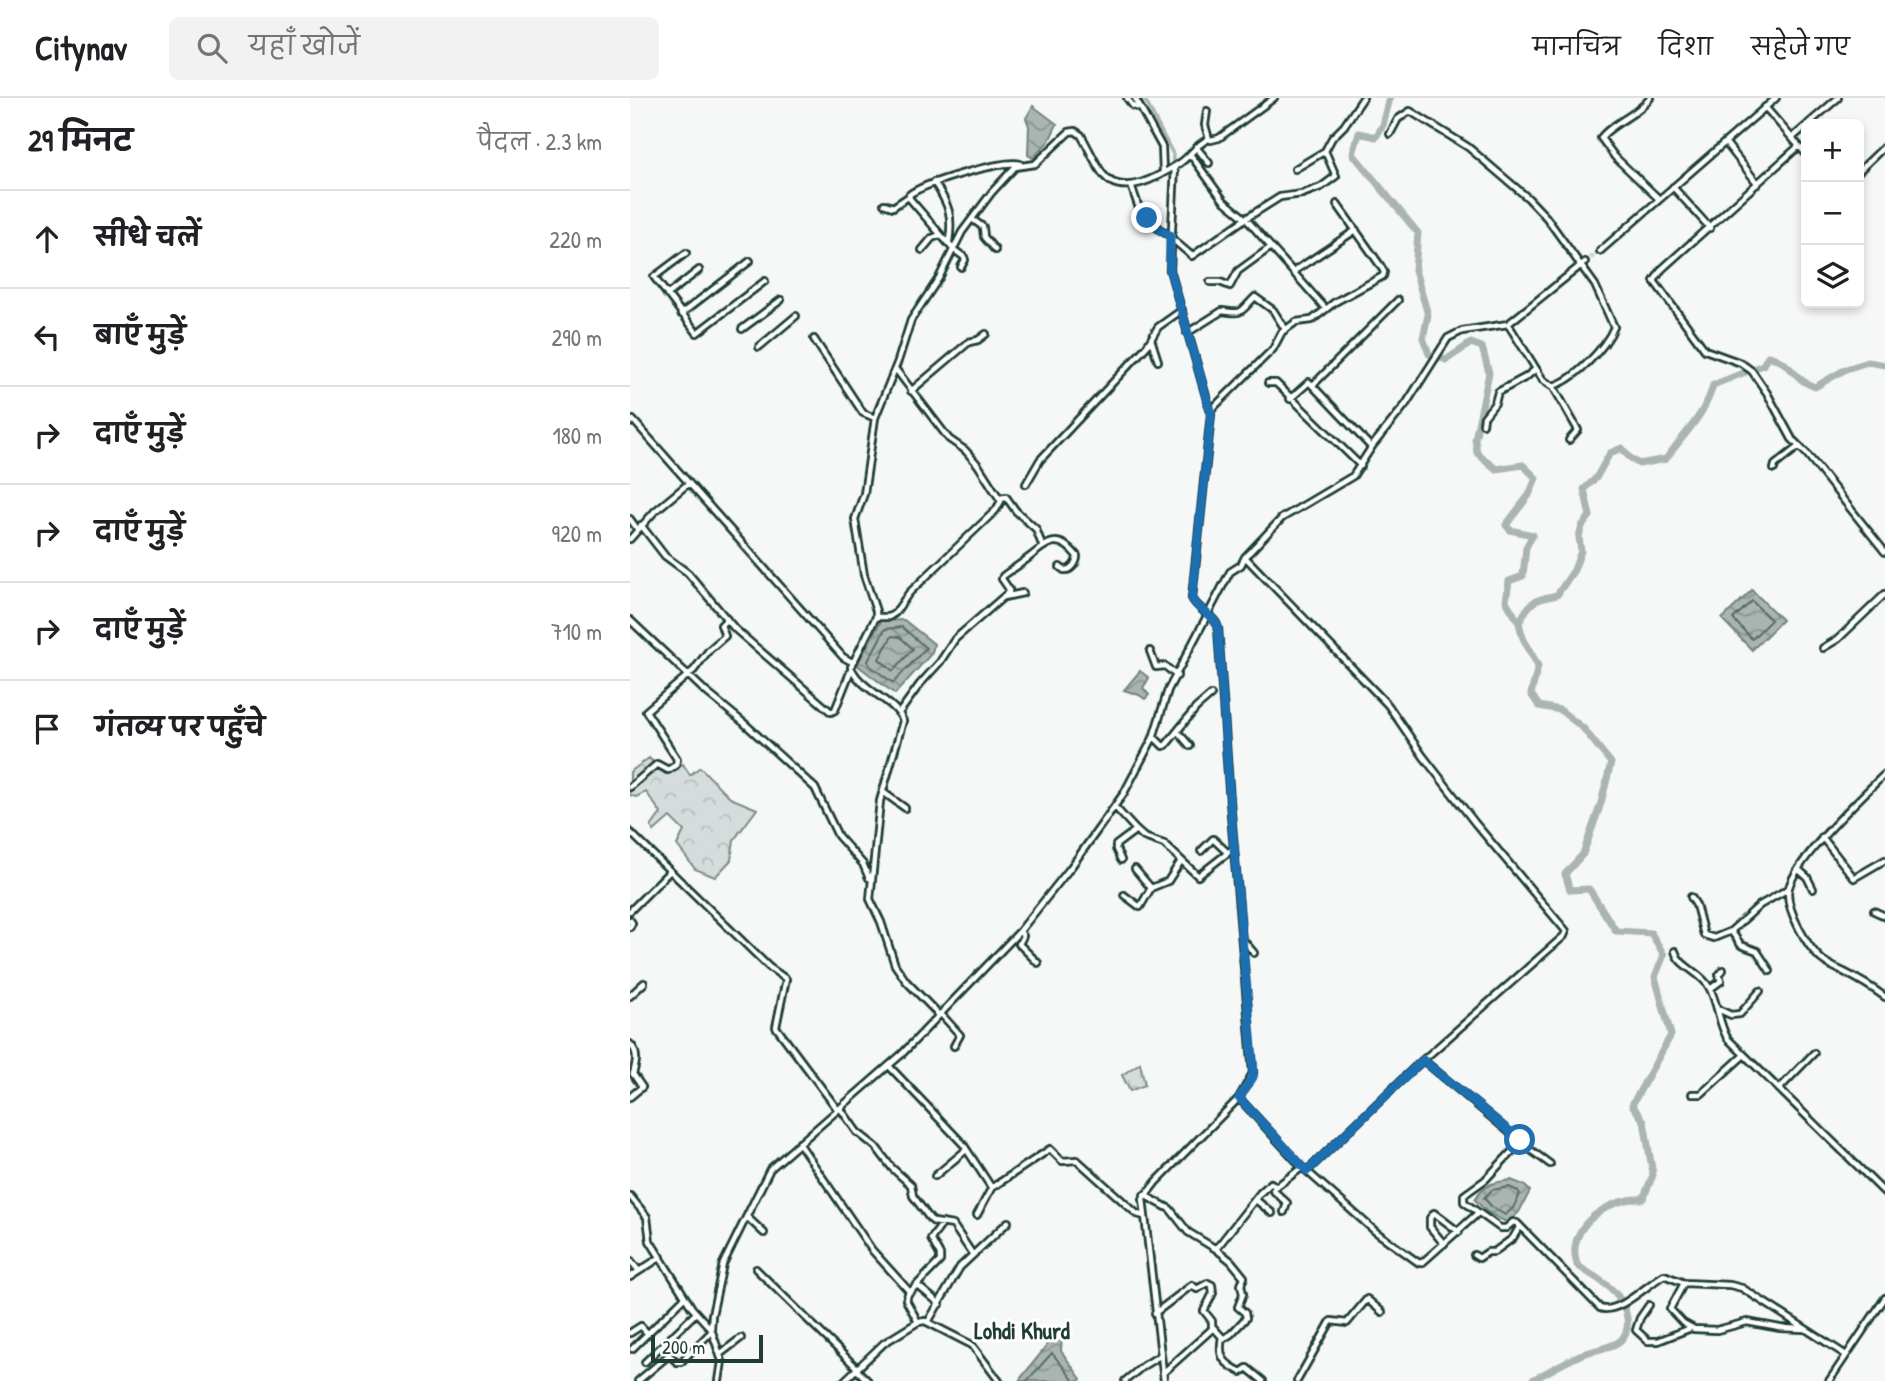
<!DOCTYPE html>
<html lang="hi">
<meta charset="utf-8">
<style>
body{margin:0;font-family:"Patrick Hand","Playpen Sans Deva",sans-serif;background:#f2f2f2;color:#202124}
.controls{position:absolute;right:21px;top:21px;display:grid;overflow:hidden;border-radius:10px;box-shadow:0 4px 10px #0003}
.controls button{width:63px;height:63px;display:grid;place-items:center;padding:0;border:0;border-bottom:2px solid #e0e0e0;background:#fff;color:#202124;font:35px sans-serif}
.scale{position:absolute;left:21px;bottom:18px;width:112px;box-sizing:border-box;padding-left:7px;border:4px solid #1f3d34;border-top:0;font-size:19px;line-height:24px;white-space:nowrap;color:#1f3d34;-webkit-text-stroke:5px #fff;paint-order:stroke}
.stop{position:absolute;width:21px;height:21px;margin:-16px;border:5px solid #1f6fb2;border-radius:50%;background:#fff}
.stop.end{background:#1f6fb2;border-color:#fff;box-shadow:0 2px 7px #0008}
.list{margin:0;padding:0;list-style:none}
h2{display:flex;justify-content:space-between;align-items:center;height:91px;margin:0;padding:0 28px;font-size:30px}
h2 small{font-size:23px;font-weight:400;color:#757577}
.list li{display:grid;grid-template-columns:46px 1fr auto;gap:21px;align-items:center;box-sizing:border-box;height:98px;padding:0 28px;border-top:2px solid #e0e0e0}
.list b{display:block;font-size:26px;white-space:nowrap}
.list em{font-size:23px;font-style:normal;color:#757577}
.icon{flex:none;width:38px;height:38px;fill:none;stroke:currentColor;stroke-width:2;stroke-linecap:round;stroke-linejoin:round}
.map{position:relative;flex:none;width:1255px;height:1283px;overflow:hidden}
header{display:flex;align-items:center;gap:42px;box-sizing:border-box;height:98px;padding:0 35px;background:#fff;border-bottom:2px solid #e0e0e0}
header strong{font-size:33px}
nav{display:flex;gap:38px;margin-inline-start:auto;font-size:24px}
.search{width:490px;height:63px;background:#f2f2f2;display:flex;align-items:center;gap:18px;box-sizing:border-box;padding:0 24px;border-radius:10px;color:#757577;font-size:26px}
main{display:flex}
aside{flex:1;background:#fff}
.map>svg:first-child{display:block}
.forest{fill:url(#forest-crowns);stroke:#7a8c88;stroke-width:2}
.wetland{fill:url(#wetland-marsh);stroke:#7a8c88;stroke-width:2}
.water{fill:url(#water-waves);stroke:#72857f;stroke-width:2}
.lines{fill:none;stroke-linecap:round;stroke-linejoin:round}
.shore{stroke:#576d66;stroke-width:2}
.canal{stroke:#aab5b1;stroke-width:3.5}
.river{stroke:#aab5b1;stroke-width:7}
.minor-tunnel{stroke:#cbd2d0;stroke-width:4.5;stroke-dasharray:4.5 2;stroke-linecap:butt}
.minor-casing{stroke:#1f3d34;stroke-width:10}
.minor{stroke:#fff;stroke-width:4.5}
.route{stroke:#1f6fb2;stroke-width:9}
.labels{text-anchor:middle;dominant-baseline:central;stroke-width:6;stroke-linejoin:round;paint-order:stroke}
.quarter-label{font-size:23px;font-weight:bold;fill:#1f3d34;stroke:#fff}
</style>
<header>
<strong>Citynav</strong>
<div class="search"><svg class="icon" aria-label="search" viewBox="0 0 24 24"><circle cx="10" cy="10" r="6"/><path d="M15 15l6 6"/></svg>यहाँ खोजें</div>
<nav><a>मानचित्र</a><a>दिशा</a><a>सहेजे गए</a></nav>
</header>
<main>
<aside>
<h2>29 मिनट<small>पैदल · 2.3 km</small></h2>
<ul class="list">
<li><svg class="icon" aria-label="ahead" viewBox="0 0 24 24"><path d="M12 20V5M6 11l6-6 6 6"/></svg><div><b>सीधे चलें</b></div><em>220 m</em></li>
<li><svg class="icon" aria-label="left" viewBox="0 0 24 24"><path d="M17 20v-9H6M10 6l-5 5 5 5"/></svg><div><b>बाएँ मुड़ें</b></div><em>290 m</em></li>
<li><svg class="icon" aria-label="right" viewBox="0 0 24 24"><path d="M7 20v-9h11M14 6l5 5-5 5"/></svg><div><b>दाएँ मुड़ें</b></div><em>180 m</em></li>
<li><svg class="icon" aria-label="right" viewBox="0 0 24 24"><path d="M7 20v-9h11M14 6l5 5-5 5"/></svg><div><b>दाएँ मुड़ें</b></div><em>920 m</em></li>
<li><svg class="icon" aria-label="right" viewBox="0 0 24 24"><path d="M7 20v-9h11M14 6l5 5-5 5"/></svg><div><b>दाएँ मुड़ें</b></div><em>710 m</em></li>
<li><svg class="icon" aria-label="arrive" viewBox="0 0 24 24"><path d="M6 21V4h12l-3 4 3 4H6"/></svg><div><b>गंतव्य पर पहुँचे</b></div></li>
</ul>
</aside>
<div class="map">
<svg width="1255" height="1283" viewBox="0 0 1255 1283">
<defs>
<pattern id="forest-crowns" width="20" height="18" patternUnits="userSpaceOnUse" patternTransform="scale(1.75)"><rect width="20" height="18" fill="#d6dcdb"/><path d="M2 6a3 3 0 1 1 6 0M12 15a3 3 0 1 1 6 0" fill="none" stroke="#b7bebd"/></pattern>
<pattern id="wetland-marsh" width="20" height="14" patternUnits="userSpaceOnUse" patternTransform="scale(1.75)"><rect width="20" height="14" fill="#d6dcdb"/><path d="M1 5h8M5 5V1M11 12h8M15 12V8" fill="none" stroke="#b7bebd"/></pattern>
<pattern id="water-waves" width="16" height="10" patternUnits="userSpaceOnUse" patternTransform="scale(1.75)"><rect width="16" height="10" fill="#aab5b1"/><path d="M0 5q4-4 8 0t8 0" fill="none" stroke="#8a9491"/></pattern>
</defs>
<rect width="100%" height="100%" fill="#f6f7f7"/>
<filter id="ink" filterUnits="userSpaceOnUse"><feTurbulence type="fractalNoise" baseFrequency=".0143" numOctaves="2"/><feDisplacementMap in="SourceGraphic" scale="14" xChannelSelector="R" yChannelSelector="G"/><feConvolveMatrix kernelMatrix="1 2 1 2 8 2 1 2 1" color-interpolation-filters="sRGB"/></filter>
<g filter="url(#ink)">
<path class="forest" d="M 19,660 L 35,676 L 53,666 L 60,677 L 70,669 L 100,700 L 127,711 L 104,742 L 101,762 L 85,779 L 65,771 L 47,747 L 54,733 L 40,719 L 24,733 L 21,729 L 31,715 L 16,694 L 6,699 L 0,697 L 0,674 Z"/>
<path class="wetland" d="M 510,965 L 515,987 L 500,993 L 492,977 Z"/>
<path class="water" d="M 403,8 L 427,26 L 419,43 L 403,60 L 398,57 L 399,28 L 396,20 Z
M 1122,492 L 1152,522 L 1122,552 L 1092,521 Z
M 274,522 L 304,546 L 302,555 L 265,596 L 227,567 L 251,523 Z
M 510,573 L 519,580 L 513,590 L 519,597 L 515,601 L 509,597 L 494,592 Z
M 881,1082 L 894,1087 L 900,1093 L 889,1114 L 878,1125 L 858,1115 L 845,1102 C 852,1086 865,1084 881,1082 Z
M 418,1233 L 432,1237 L 431,1253 L 451,1281 L 449,1283 L 390,1283 L 390,1281 L 416,1249 Z"/>
<g class="lines">
<path class="shore" d="M 1122,503 L 1141,522 L 1122,541 L 1103,521 Z
M 272,529 L 296,550 L 263,585 L 239,567 L 238,563 L 255,531 Z
M 262,538 L 270,539 L 283,551 L 263,573 L 249,561 Z
M 879,1089 L 888,1093 L 890,1096 L 883,1110 L 875,1117 L 862,1109 L 854,1100 L 862,1092 Z
M 397,1283 L 422,1255 L 444,1283"/>
<path class="canal" d="M 514,0 L 543,56 L 542,82"/>
<path class="river" d="M 760,0 L 753,27 L 746,39 L 729,35 L 723,56 L 788,135 L 785,172 L 798,217 L 793,240 L 799,256 L 816,262 L 841,245 L 852,249 L 859,275 L 845,341 L 847,355 L 866,371 L 893,367 L 906,380 L 899,397 L 876,427 L 880,432 L 903,437 L 896,449 L 893,478 L 879,483 L 876,503 L 889,525 L 893,540 L 908,568 L 901,596 L 909,608 L 930,612 L 953,630 L 981,665 L 971,705 L 953,756 L 935,776 L 940,792 L 959,791 L 986,833 L 1021,835 L 1034,857 L 1025,879 L 1041,937 L 1002,1007 L 1014,1023 L 1023,1077 L 1013,1101 C 986,1099 948,1120 945,1150 C 944,1155 946,1162 947,1167 C 959,1176 978,1185 987,1197 C 996,1208 1003,1230 991,1242 C 983,1250 962,1252 950,1257 C 933,1265 917,1274 901,1283
M 889,525 C 900,503 903,502 927,497 L 944,472 L 951,453 L 949,439 L 952,428 L 960,418 L 954,391 L 966,380 L 980,355 L 992,350 L 999,359 L 1009,366 L 1036,361 C 1053,337 1076,316 1083,287 L 1133,267 L 1138,258 C 1163,264 1163,282 1185,289 L 1216,271 L 1238,264 L 1255,267"/>
<path class="minor-tunnel" d="M 955,164 L 970,153"/>
<g class="minor-casing">
<path id="minor" d="M 497,0 L 503,8 L 510,10
M 505,0 L 532,49 L 533,74
M 1020,0 C 1009,16 979,27 971,40 L 985,59 L 1029,101
M 1135,9 L 1176,56
M 577,13 L 575,27 L 579,41
M 1178,26 L 1208,0
M 760,36 L 768,21 L 780,13 L 838,49 L 898,100 L 916,119 L 965,187 L 984,229 C 976,249 943,284 922,288 L 913,282 L 878,226
M 1162,40 L 1176,28
M 1095,44 L 1128,86
M 1169,48 L 1032,171 L 1024,183 L 1075,252 L 1111,265 L 1122,273 L 1137,295 L 1162,341 L 1176,355 L 1255,454
M 566,49 L 579,65
M 560,56 L 594,103 L 617,122 L 695,210
M 665,71 L 695,53 L 702,40 L 714,28 L 733,0
M 1229,73 L 1255,48
M 304,84 C 319,107 323,117 319,144
M 501,87 L 511,116 C 522,123 528,133 540,137
M 1043,89 L 1080,130
M 254,106 L 263,109 L 278,99
M 342,121 L 353,129 L 354,139 L 365,152
M 541,140 L 562,158 L 615,121 L 650,99 L 672,96 L 691,89 L 706,78 L 695,53
M 292,152 L 302,140 L 310,137
M 970,153 L 1146,0
M 56,155 L 24,179 L 67,235 L 135,183
M 331,169 L 335,162 L 334,159 L 323,151 L 280,101 L 279,97 C 293,85 375,61 390,66
M 663,174 L 726,132
M 580,184 L 590,184 L 600,188 L 608,173 L 641,149
M 37,197 L 69,172
M 51,216 L 120,163
M 112,231 L 151,202
M 557,235 L 592,213 C 614,216 609,215 625,199 L 643,212 L 655,231
M 184,241 L 233,315 L 245,320
M 521,241 L 528,263
M 129,249 L 166,218
M 638,285 L 646,285 L 731,368
M 683,287 L 768,202
M 923,288 L 948,332 L 939,342
M 281,293 L 339,244 L 348,242 L 356,236
M 660,301 L 679,284 L 741,349
M 581,312 L 643,251 L 652,234 L 666,224 L 682,222 L 705,204 L 753,178 L 754,174 L 750,167 L 707,106
M 0,325 L 3,322 L 213,559 L 222,564
M 853,326 L 854,319 L 865,305 L 868,294 L 896,279 L 906,271
M 1144,371 L 1145,367 L 1168,349
M 396,386 L 410,362 L 517,248 L 528,229 L 552,212
M 370,400 L 376,399 L 386,413 L 406,431 L 412,447
M 0,421 L 8,432
M 11,427 L 35,458 L 58,475 L 105,531 L 201,614 L 205,612 L 221,572
M 0,441 L 25,413 L 59,385
M 615,459 L 758,607 L 793,658 L 845,725 L 936,833 L 934,838 L 784,970 L 677,1073
M 374,499 L 393,495
M 246,519 L 259,519 L 265,515 L 279,495 L 366,412 L 371,403 L 348,367 L 335,352 L 319,341 L 267,273 L 264,273
M 0,522 L 75,593 L 114,625 L 185,690 L 208,738 L 233,766 L 239,780
M 1193,550 L 1208,541 L 1255,496
M 520,553 L 526,569 L 535,568 L 547,578
M 269,615 L 290,586 L 310,564 L 325,541 L 379,494 L 379,491 L 372,481 L 373,478 C 383,471 392,465 401,458 C 419,443 429,436 447,458 C 447,465 441,473 434,472 L 430,469
M 548,634 L 560,648
M 524,639 L 533,648 L 536,647 L 566,610 L 581,597
M 1255,676 C 1233,697 1159,767 1158,795 C 1158,815 1177,848 1191,861 C 1198,867 1206,870 1214,874 C 1228,881 1243,890 1255,899
M 0,689 L 27,666 L 38,672 L 46,667 L 47,661 L 16,613 L 64,572 L 79,552 L 95,538 L 91,527 L 97,521
M 253,694 L 275,710
M 485,709 L 506,732 L 514,739 L 534,746 L 568,778 L 604,750
M 0,734 L 139,869 L 156,881 L 146,929 L 208,1012
M 1192,739 L 1224,780 L 1255,762
M 571,753 L 583,741 L 598,755
M 491,762 L 486,751 L 486,747 L 506,732
M 505,771 L 521,790
M 1169,772 L 1177,779 L 1183,791
M 494,797 L 510,809 L 521,790 L 538,783 L 551,763
M 1061,799 L 1066,807 L 1074,837 L 1084,840 L 1101,833
M 0,813 L 39,774
M 1244,813 L 1255,818
M 0,822 L 2,825 L 0,829
M 390,833 L 393,838 L 389,846 L 408,865
M 613,842 L 624,855
M 1045,853 C 1049,869 1071,874 1079,889 C 1088,904 1089,929 1098,941 L 1255,1095
M 1140,873 L 1127,853 L 1111,847 L 1101,833 L 1130,807 L 1158,791
M 1080,891 L 1091,883 L 1089,877 L 1093,872
M 0,898 L 14,885
M 1090,912 L 1101,917 L 1110,916 L 1130,893
M 311,916 L 330,937 L 324,948
M 309,917 L 276,883 L 265,867 L 251,824 L 240,801 L 250,703 L 273,623 C 265,602 230,592 221,569 L 246,519 L 246,513 L 234,477 L 225,421 L 234,396 L 245,320 L 268,263 L 281,222 L 309,180 L 332,134 L 362,94 L 385,69 L 405,66 L 439,34 L 445,33 L 451,37 C 458,49 464,63 472,75 C 491,102 530,78 550,65 C 561,58 566,46 579,41 L 581,42 L 589,40 L 644,0
M 0,946 C 9,954 6,966 3,976 L 12,989 L 0,999
M 793,962 L 891,1044 L 855,1082 L 834,1097 L 834,1104 L 870,1130 L 876,1130 L 883,1124 L 887,1125 L 970,1210 C 988,1217 1018,1186 1034,1177 L 1054,1185 L 1100,1187 L 1112,1190 L 1216,1257
M 259,968 L 333,1046 L 361,1089 L 363,1089 L 420,1051 L 432,1063 L 447,1062 L 507,1116 L 514,1118
M 1149,991 L 1184,955
M 1062,996 L 1071,996 L 1114,957
M 609,1000 L 671,1068 L 746,1134 L 789,1165 L 793,1164 L 848,1115
M 210,1010 L 227,1034 L 246,1049 L 262,1070 L 281,1087 L 283,1098 L 300,1121 L 304,1124 L 323,1127 L 343,1157
M 169,1045 L 242,1152 L 279,1193 L 276,1202 L 288,1224
M 891,1045 L 920,1066
M 305,1078 L 336,1052
M 646,1089 L 643,1092 L 657,1105 L 654,1114
M 514,1097 L 540,1111 L 558,1134 L 586,1151 L 630,1095 L 641,1085 L 646,1089 L 670,1071 L 671,1068
M 0,1098 L 17,1119 L 20,1143 L 62,1210 L 81,1231
M 626,1102 L 642,1115
M 347,1117 L 362,1089
M 117,1119 L 134,1135
M 814,1146 L 800,1129 L 800,1120 L 804,1115 L 829,1134
M 586,1151 L 601,1163 L 614,1179 L 611,1187 L 613,1196 L 608,1209 L 615,1215 L 616,1220 L 601,1236 L 593,1241
M 844,1157 L 849,1160 L 858,1154 L 864,1154 L 883,1140 L 890,1128
M 0,1162 L 9,1173
M 126,1171 L 227,1270
M 0,1179 L 31,1159
M 1054,1185 L 1040,1211 L 1053,1225 L 1064,1231 L 1087,1232 L 1117,1224 L 1150,1230 L 1173,1231
M 287,1187 L 310,1206
M 280,1194 L 310,1163 L 310,1157 L 301,1141 L 313,1125
M 1019,1207 L 1010,1220 L 1006,1232 L 1018,1243 L 1028,1243 L 1061,1230
M 525,1215 L 562,1187 L 567,1191 L 578,1185 L 582,1187 L 583,1195 L 574,1213 L 582,1223 L 582,1231 L 533,1275
M 298,1224 L 330,1169 L 378,1124
M 583,1229 L 592,1239 C 588,1259 593,1265 611,1274 L 617,1270 L 633,1283
M 0,1235 L 11,1228 L 18,1236
M 2,1251 L 55,1199
M 90,1256 L 111,1240
M 15,1264 L 66,1215
M 226,1271 L 238,1283
M 8,1283 L 39,1257 L 47,1264 L 51,1264 L 81,1234
M 89,1283 L 92,1263 L 81,1231 L 82,1217 L 93,1166 L 140,1071 L 272,956 L 390,833 L 441,769 L 494,695 L 523,640 L 538,592 L 600,474 L 611,467 L 615,459 L 652,420 L 723,378 L 743,347 L 776,306 L 818,240 L 832,233 L 878,226 L 955,164
M 214,1283 L 254,1245 L 288,1224 L 295,1223 L 342,1247 L 369,1283
M 495,1283 L 513,1268 L 531,1257
M 534,1283 L 513,1101 L 526,1084 L 609,1000 L 623,975 L 600,704 L 588,530 C 584,516 568,513 562,500 L 581,316 L 540,172 L 545,68
M 667,1283 L 701,1223 L 717,1225 L 737,1201 L 752,1214
M 1199,1283 L 1255,1200"/>
</g>
<use href="#minor" class="minor"/>
</g>
</g>
<g class="lines" filter="url(#ink)">
<path class="route" d="M 517,120 L 531,133 L 540,137 L 540,172 L 581,316 L 562,500 C 568,513 584,516 588,530 L 600,704 L 623,963 L 623,979 L 609,1000 L 677,1073 L 793,962 L 890,1042"/>
</g>
<g class="labels">
<g class="quarter-label">
<text x="392" y="1232">Lohdi Khurd</text>
</g>
</g>
</svg>
<div class="controls">
<button>+</button>
<button>−</button>
<button><svg class="icon" aria-label="layers" viewBox="0 0 24 24"><path d="M12 4l9 5-9 5-9-5zM3 14l9 5 9-5"/></svg></button>
</div>
<div class="scale">200 m</div>
<div class="stop" style="left:890px;top:1042px"></div>
<div class="stop end" style="left:517px;top:120px"></div>
</div>
</main>
